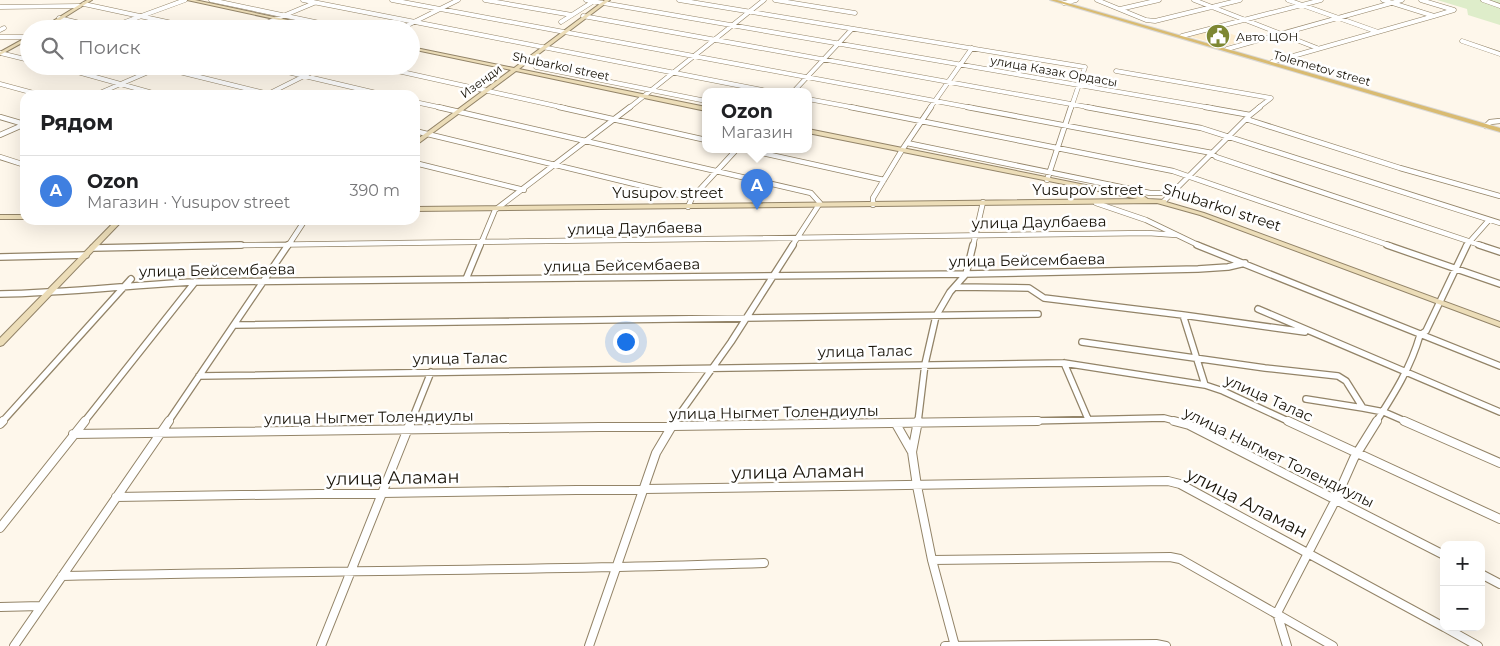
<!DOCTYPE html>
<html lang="ru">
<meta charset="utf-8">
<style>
body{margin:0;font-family:Montserrat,sans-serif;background:#f6f6f6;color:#202124}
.controls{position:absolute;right:15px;bottom:15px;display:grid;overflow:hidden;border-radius:10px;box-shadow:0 5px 20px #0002}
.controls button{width:45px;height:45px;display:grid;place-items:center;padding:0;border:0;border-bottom:1px solid #e0e0e0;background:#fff;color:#202124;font:25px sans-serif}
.you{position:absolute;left:625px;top:341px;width:18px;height:18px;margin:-12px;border:4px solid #fff;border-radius:50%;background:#1a73e8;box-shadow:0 0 0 8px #1a73e833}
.badge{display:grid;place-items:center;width:32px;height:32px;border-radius:50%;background:#b45309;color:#fff;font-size:16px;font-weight:700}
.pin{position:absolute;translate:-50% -41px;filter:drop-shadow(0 1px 2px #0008)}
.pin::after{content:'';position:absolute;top:26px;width:18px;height:15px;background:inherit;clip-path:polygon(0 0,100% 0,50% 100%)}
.popup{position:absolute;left:702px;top:88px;width:110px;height:65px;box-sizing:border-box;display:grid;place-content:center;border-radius:10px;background:#fff;filter:drop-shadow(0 1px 4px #0005);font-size:16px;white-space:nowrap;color:#757577}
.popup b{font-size:19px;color:#202124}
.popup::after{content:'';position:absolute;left:50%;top:100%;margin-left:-10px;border:10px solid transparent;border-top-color:#fff}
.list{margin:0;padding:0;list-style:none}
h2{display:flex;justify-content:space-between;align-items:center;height:65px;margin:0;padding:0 20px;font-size:21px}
h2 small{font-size:16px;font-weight:400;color:#757577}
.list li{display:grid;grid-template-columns:32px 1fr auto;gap:15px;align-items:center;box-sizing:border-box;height:70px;padding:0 20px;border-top:1px solid #e0e0e0}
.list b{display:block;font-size:19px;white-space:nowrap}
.list p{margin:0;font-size:16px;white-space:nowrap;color:#757577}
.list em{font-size:16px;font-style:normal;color:#757577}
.icon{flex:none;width:28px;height:28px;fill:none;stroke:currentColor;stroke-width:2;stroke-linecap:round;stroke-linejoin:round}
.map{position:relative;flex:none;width:1500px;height:646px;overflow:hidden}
.search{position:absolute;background:#fff;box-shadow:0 5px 20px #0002;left:20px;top:20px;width:400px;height:55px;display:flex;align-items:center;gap:12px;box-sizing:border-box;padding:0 18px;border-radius:28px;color:#757577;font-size:19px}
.panel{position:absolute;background:#fff;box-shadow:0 5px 20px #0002;left:20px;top:90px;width:400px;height:135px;border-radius:15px}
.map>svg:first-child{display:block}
.built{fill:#fdecce}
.green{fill:#deedca}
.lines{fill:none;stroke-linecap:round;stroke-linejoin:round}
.street-far3-casing{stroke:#938468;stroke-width:5}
.street-far2-casing{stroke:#938468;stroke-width:6}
.street-far1-casing{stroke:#938468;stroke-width:8}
.street-casing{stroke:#938468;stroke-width:10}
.secondary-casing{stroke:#938468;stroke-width:2}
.primary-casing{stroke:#dad9d7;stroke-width:2}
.street-far3{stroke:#fff;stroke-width:4}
.street-far2{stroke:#fff;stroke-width:4.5}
.street-far1{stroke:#fff;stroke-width:5.5}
.street{stroke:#fff;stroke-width:8}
.secondary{fill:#ecddb8;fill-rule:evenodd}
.primary{fill:#d9bb71;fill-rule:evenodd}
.labels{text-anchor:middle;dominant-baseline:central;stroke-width:5;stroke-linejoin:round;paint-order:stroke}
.far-poi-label{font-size:12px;fill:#181308;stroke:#fff;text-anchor:start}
.far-street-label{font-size:12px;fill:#181308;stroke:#fff}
.street-label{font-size:15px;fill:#181308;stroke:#fff}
.near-street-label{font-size:18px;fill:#181308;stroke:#fff}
</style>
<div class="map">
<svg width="1500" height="646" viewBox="0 0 1500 646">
<rect width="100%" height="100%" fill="#fef7eb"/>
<path class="built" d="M 1216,28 L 1247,40 L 1225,46 L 1188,36 Z"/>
<path class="green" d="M 1437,0 L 1500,0 L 1500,25 L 1468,15 L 1467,9 Z"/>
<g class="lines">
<g class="street-far3-casing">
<path id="street-far3" d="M 211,0 L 348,29
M 303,0 L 767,91
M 392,0 L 973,108
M 485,0 L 572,15
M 586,0 L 1212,108
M 679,0 L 1085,67 L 1071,108
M 775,0 L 855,13
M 1097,0 L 1146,20 L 1155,21 L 1240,0
M 1194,0 L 1317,48
M 1288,0 L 1378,32
M 1421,0 L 1454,10 L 1434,16
M 1483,0 L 1500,6
M 1064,3 L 1076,0
M 84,4 L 200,29
M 0,7 L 79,6
M 1120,9 L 1159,0
M 583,16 L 1093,108
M 59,18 L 105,29
M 561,22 L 594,1
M 106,29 L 185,0
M 252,29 L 314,3
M 400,29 L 458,0
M 0,30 L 4,28
M 1182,36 L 1321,0
M 0,37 L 29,37
M 1462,41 L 1500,54
M 1227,49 L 1402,0
M 0,53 L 29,60
M 1272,62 L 1434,16 L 1383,0
M 56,66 L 160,95
M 155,66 L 273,95
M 262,66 L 385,95
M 375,66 L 565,108
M 536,67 L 706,101
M 1116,71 L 1271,98 L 1258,108
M 0,84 L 41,95
M 794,91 L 852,29
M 268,94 L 324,66
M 95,95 L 160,67
M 808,99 L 856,108
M 415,102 L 443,108
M 629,108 L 764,0
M 930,108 L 972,48"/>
</g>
<g class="street-far2-casing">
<path id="street-far2" d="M 438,107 L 811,193 L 820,203 L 792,246
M 559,107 L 706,140
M 850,107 L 1173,171 L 1391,246
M 967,107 L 1212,153 L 1216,157 L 1483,246
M 1086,107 L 1201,128 L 1500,223
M 1205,107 L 1250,115 L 1246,119 L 1400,168 L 1500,196
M 1250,115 L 1260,107
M 0,117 L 24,124
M 1486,126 L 1490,122 L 1500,121
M 415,131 L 692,198
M 0,135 L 25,124
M 907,143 L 1150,193 L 1172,193
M 744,149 L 884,180
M 0,157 L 25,165
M 415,163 L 524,190
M 1047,180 L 1071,107
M 1164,201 L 1246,119
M 1096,203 L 1146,220 L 1200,246
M 873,205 L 873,198 L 902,150 L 931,107
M 688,207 L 692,198 L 737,149
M 180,246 L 1148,233 L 1176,235
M 288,246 L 305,220
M 480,246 L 495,210 L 630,107
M 973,246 L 983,202
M 1466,246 L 1489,220"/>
</g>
<g class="street-far1-casing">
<path id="street-far1" d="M 1197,245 L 1500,366
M 1387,245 L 1500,284
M 1479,245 L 1500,252
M 93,248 L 241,245
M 0,257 L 86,255
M 466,279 L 480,245
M 955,287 L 1029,288 L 1044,298 L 1183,315 L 1205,385
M 0,294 C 65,293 130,285 195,282 L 966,274 L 1198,269 L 1228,267 L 1245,263
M 1258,309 L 1500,412
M 1183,315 L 1305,332
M 235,325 L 1038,314
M 1082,342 L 1265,368 L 1338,376 L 1346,381 L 1363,408 L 1384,412 L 1407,422
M 1064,363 L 1088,419
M 199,376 L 1064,363 L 1205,385 L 1223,391 L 1290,422
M 1306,399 L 1363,408
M 2,422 L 131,279
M 84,422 L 195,282
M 168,422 L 288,245
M 411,422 L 431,372
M 674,422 L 731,342 L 793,245
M 918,422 L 925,364 L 936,316 L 950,292 L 966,274 L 973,245
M 982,422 L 1164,418 L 1179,422
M 1376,422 C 1394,394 1411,367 1420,335 L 1426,331 L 1467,245"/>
</g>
<g class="street-casing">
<path id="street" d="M 918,421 L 912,452 L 917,486 L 932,560 L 955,646
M 1174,421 L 1189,425 L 1444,555
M 1288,421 L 1500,519
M 1404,421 L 1500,463
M 0,424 L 3,421
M 896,424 L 912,452
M 73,434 L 1038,421
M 116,497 L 1168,481 L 1180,484 L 1444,627
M 0,528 L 85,421
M 932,560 L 1170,557 L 1180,559 L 1333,646
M 1481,574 L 1500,584
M 62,576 C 296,571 530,571 764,563
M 0,607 L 41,606
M 1444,627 L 1478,646
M 14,646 L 169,421
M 321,646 L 411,421
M 589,646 L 656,453 L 675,421
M 945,646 L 1156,644 L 1166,646
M 1287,646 L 1277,613 L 1335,501 L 1354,458 L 1377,421"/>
</g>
<g class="secondary-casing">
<path id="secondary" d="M 87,0 L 92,0 L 46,29 L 40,29 Z
M 187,0 L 195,0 L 330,29 L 320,29 Z
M 605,0 L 610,0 L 519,69 L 706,107 L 706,111 L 516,71 L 415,146 L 415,141 L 511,70 L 411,49 L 411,47 L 514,68 Z
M 29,36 L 29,39 L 0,55 L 0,52 Z
M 808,129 L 1145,197 L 1148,199 L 1166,200 L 1166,202 L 1204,213 L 1500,322 L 1500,327 L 1200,215 L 1157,203 L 415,211 L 415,207 L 1138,199 L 808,133 Z
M 0,215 L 25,215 L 25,219 L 0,219 Z
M 116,220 L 123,220 L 3,345 L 0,346 L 0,338 Z"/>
</g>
<g class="primary-casing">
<path id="primary" d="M 1050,0 L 1057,0 L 1500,128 L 1500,132 Z"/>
</g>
<use href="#street-far3" class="street-far3"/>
<use href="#street-far2" class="street-far2"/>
<use href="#street-far1" class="street-far1"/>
<use href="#street" class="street"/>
<use href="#secondary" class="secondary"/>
<use href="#primary" class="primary"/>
</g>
<defs>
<g id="civic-disc" transform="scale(1.25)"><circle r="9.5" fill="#7d8733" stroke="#fff"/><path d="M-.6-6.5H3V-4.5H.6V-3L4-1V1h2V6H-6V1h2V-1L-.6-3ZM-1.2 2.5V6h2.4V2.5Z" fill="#fff"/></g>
</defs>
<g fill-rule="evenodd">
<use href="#civic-disc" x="1218" y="36"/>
</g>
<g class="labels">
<g class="far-poi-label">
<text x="1236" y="36">Авто ЦОН</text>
</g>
<g class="far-street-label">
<text transform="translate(561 66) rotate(12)">Shubarkol street</text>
<text transform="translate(1322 68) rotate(16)">Tolemetov street</text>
<text transform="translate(1054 71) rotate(10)">улица Казак Ордасы</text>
<text transform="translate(481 81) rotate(-36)">Изенди</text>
</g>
<g class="street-label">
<text x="1088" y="189">Yusupov street</text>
<text x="668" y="192">Yusupov street</text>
<text transform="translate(1222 207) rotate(18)">Shubarkol street</text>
<text transform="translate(1039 222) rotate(-1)">улица Даулбаева</text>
<text transform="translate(635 228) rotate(-1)">улица Даулбаева</text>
<text transform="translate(1027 260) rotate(-1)">улица Бейсембаева</text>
<text transform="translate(622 265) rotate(-1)">улица Бейсембаева</text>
<text transform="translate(217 270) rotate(-1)">улица Бейсембаева</text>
<text transform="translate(865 351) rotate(-1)">улица Талас</text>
<text transform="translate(460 358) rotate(-1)">улица Талас</text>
<text transform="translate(1269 398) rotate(24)">улица Талас</text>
<text transform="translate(774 412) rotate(-1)">улица Ныгмет Толендиулы</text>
<text transform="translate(369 417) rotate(-1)">улица Ныгмет Толендиулы</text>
<text transform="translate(1279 457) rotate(26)">улица Ныгмет Толендиулы</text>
</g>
<g class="near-street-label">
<text transform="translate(798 472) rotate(-1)">улица Аламан</text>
<text transform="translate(393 478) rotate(-1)">улица Аламан</text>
<text transform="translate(1247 503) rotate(27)">улица Аламан</text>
</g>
</g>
</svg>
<div class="controls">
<button>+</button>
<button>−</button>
</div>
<div class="you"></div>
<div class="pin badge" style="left:757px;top:210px;background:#3f7fe0">A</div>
<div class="popup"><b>Ozon</b>Магазин</div>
<div class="search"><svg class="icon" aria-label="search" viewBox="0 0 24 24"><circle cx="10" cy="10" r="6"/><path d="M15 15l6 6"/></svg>Поиск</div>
<section class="panel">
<h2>Рядом<small></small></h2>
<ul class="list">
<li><span class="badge" style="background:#3f7fe0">A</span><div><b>Ozon</b><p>Магазин · Yusupov street</p></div><em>390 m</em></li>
</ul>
</section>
</div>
